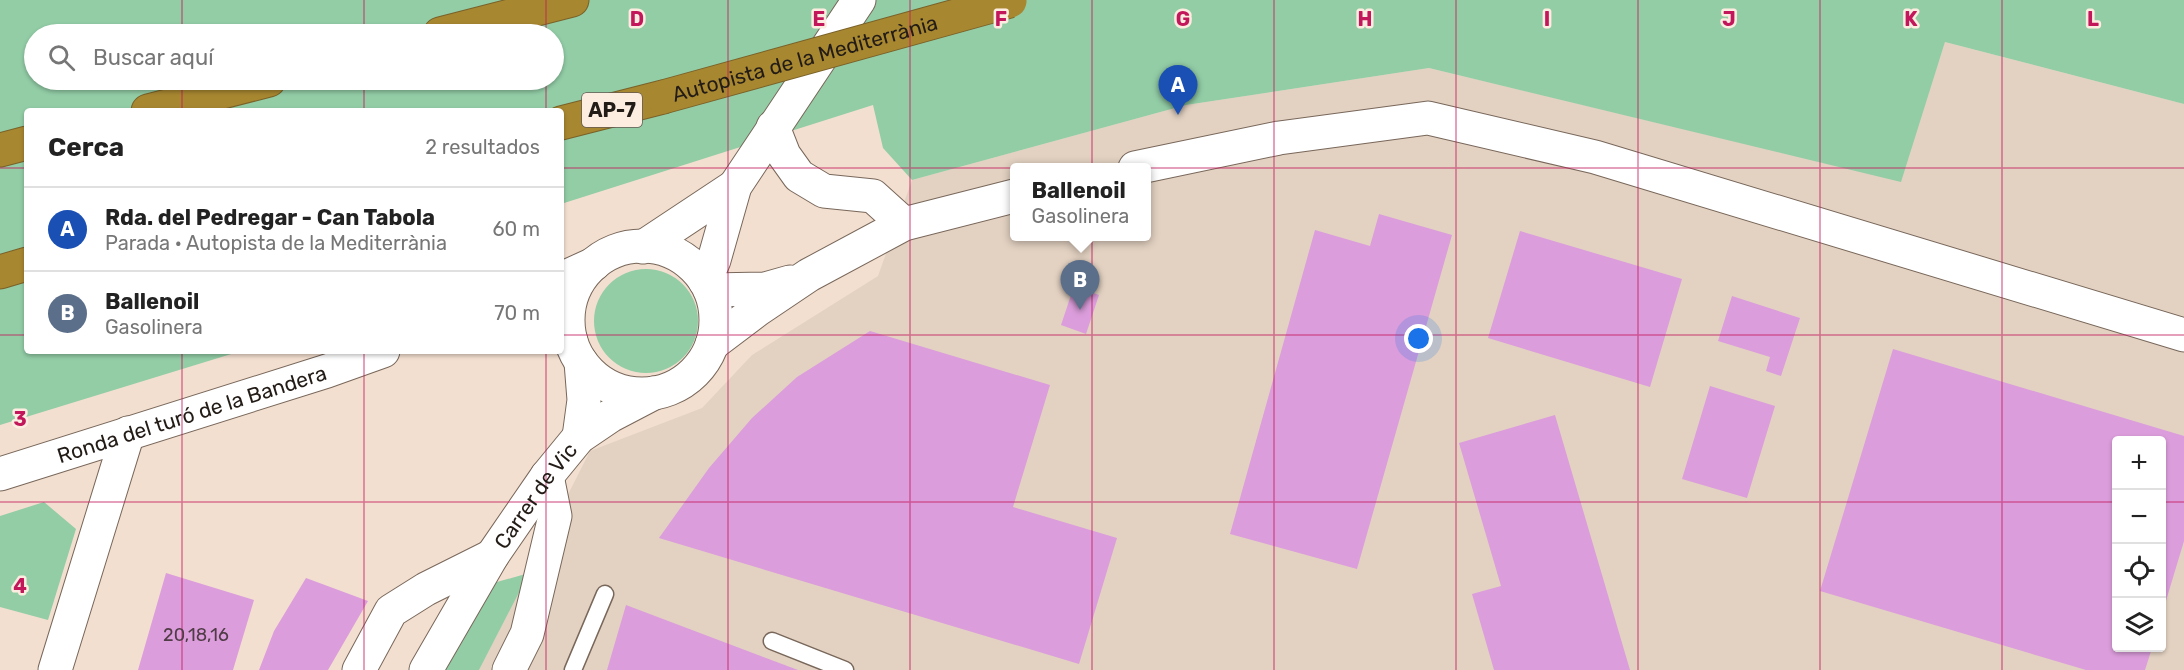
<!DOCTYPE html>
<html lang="es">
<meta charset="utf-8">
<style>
body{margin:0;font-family:Rubik,sans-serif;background:#f6f6f6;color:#222}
.controls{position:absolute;right:18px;bottom:18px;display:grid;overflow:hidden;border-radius:6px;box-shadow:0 2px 4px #0004}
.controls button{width:54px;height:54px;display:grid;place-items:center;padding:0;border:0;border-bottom:2px solid #e0e0e0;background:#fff;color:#222;font:30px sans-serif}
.you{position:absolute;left:1419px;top:339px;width:21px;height:21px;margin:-15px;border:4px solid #fff;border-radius:50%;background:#1a73e8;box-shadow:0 0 0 9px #1a73e833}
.badge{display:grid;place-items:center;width:39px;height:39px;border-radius:50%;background:#3c8587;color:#fff;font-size:20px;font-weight:700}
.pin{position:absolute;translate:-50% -50px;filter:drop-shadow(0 2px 3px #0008)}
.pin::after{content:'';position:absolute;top:32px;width:21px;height:18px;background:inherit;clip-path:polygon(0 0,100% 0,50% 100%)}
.popup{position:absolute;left:1010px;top:163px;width:141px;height:78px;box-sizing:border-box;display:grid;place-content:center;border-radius:6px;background:#fff;filter:drop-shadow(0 2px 4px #0005);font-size:20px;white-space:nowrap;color:#767676}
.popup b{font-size:22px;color:#222}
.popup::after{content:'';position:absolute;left:50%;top:100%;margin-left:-12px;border:12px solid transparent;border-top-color:#fff}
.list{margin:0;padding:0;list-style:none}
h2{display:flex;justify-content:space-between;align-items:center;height:78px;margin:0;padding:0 24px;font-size:26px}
h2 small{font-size:20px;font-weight:400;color:#767676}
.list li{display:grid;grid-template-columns:39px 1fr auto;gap:18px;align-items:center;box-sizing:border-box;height:84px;padding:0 24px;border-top:2px solid #e0e0e0}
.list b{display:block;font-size:22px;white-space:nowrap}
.list p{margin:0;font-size:20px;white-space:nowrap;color:#767676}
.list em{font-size:20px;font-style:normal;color:#767676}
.icon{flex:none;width:33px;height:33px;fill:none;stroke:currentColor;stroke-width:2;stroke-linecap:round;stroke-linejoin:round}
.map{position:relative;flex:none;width:2184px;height:670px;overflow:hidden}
.search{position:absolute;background:#fff;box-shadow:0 2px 4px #0004;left:24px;top:24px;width:540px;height:66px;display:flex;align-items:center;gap:15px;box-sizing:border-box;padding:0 21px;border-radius:33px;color:#767676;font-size:22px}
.panel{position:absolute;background:#fff;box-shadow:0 2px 4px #0004;left:24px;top:108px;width:540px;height:246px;border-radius:6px}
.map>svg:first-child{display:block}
.industrial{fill:#e3d2c2;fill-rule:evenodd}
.green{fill:#92cda6;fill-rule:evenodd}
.building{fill:#db9ddb}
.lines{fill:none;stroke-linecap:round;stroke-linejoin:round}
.lane-casing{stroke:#78675a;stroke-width:19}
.street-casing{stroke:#78675a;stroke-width:35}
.secondary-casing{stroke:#78675a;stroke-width:35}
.highway-casing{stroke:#796128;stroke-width:35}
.lane{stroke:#fff;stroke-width:16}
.street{stroke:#fff;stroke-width:33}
.secondary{stroke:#fff;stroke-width:33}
.highway{stroke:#a88731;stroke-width:33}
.highway-bridge-casing{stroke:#796128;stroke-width:35;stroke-linecap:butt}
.highway-bridge{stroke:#a88731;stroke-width:33}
.grid{fill:none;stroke:#c2185b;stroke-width:1.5;stroke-opacity:0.55}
.labels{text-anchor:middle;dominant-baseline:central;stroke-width:5;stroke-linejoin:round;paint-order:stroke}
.number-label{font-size:18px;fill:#503c47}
.shield{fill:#fdede1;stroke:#645a53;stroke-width:1.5}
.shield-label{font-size:20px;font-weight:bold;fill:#221b16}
.street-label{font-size:21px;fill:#221b16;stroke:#fdede1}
.grid-label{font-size:20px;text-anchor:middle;font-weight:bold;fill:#c2185b;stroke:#fdede1;stroke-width:5;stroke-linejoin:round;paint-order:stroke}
</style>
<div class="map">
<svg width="2184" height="670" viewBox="0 0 2184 670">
<rect width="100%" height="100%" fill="#f3dfd0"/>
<path class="industrial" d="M 1945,42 L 2184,104 L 2184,670 L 479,670 L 590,451 L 702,408 L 752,355 L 878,276 L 912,180 L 1186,105 L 1429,68 L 1900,181 ZM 1014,168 L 1146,168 L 1146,236 L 1014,236 ZM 2116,440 L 2162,440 L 2162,648 L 2116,648 Z"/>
<path class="green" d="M 0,0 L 2184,0 L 2184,104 L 1945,42 L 1901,182 L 1429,68 L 1186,105 L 912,180 L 883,148 L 873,105 L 561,204 L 561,111 L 27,111 L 27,351 L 241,351 L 0,425 ZM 34,34 L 554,34 L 554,80 L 34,80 Z
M594 321a52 52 0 1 1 104 0a52 52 0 1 1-104 0Z
M 44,502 L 76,529 L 48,620 L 0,607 L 0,516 Z
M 529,573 L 479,670 L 438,670 L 483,586 Z"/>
<path class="building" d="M 1379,214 L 1452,235 L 1357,569 L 1230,534 L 1315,230 L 1370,246 Z
M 1520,231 L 1682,279 L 1650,387 L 1488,338 Z
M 1074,286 L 1099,295 L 1086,334 L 1061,325 Z
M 1732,296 L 1800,318 L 1781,376 L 1766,371 L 1770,357 L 1718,341 Z
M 870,331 L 1050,385 L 1013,507 L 1117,538 L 1079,664 L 659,538 L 709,468 L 752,418 L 797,377 Z
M 1893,349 L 2184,436 L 2184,541 L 2162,614 L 2162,440 L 2116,440 L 2116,648 L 2152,648 L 2145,670 L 2086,670 L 1820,591 Z
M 1710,386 L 1775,406 L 1747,498 L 1682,479 Z
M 1555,415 L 1630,670 L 1494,670 L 1472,594 L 1501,586 L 1459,443 Z
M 166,573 L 254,600 L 233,670 L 138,670 Z
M 306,578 L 368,601 L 328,670 L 259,670 L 274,631 Z
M 626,605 L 798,670 L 607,670 Z"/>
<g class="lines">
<g class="lane-casing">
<path id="lane" d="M 772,641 L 845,670
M 573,670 L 605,594"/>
</g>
<g class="street-casing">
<g id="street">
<path d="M 773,127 L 784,155 L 799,176 L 824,191 L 873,196 L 904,224"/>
<path d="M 1135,168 L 1279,138 L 1428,118 L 1595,157 L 2184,335"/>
<path d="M 561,279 L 594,264"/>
<path d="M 710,290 L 765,289 L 790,282"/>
<path d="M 561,335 L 571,341"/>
<path d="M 712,344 L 757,310 L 809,275 L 904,224 L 1014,196"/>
<path id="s1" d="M 0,474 L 327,371 L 383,351"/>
<path d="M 55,670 L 128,433"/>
<path d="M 359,670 L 391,611 L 426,589 L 492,556"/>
<path d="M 509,670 L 527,634 L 555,516 L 547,476"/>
</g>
</g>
<g class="secondary-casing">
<g id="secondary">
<circle cx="642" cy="320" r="74"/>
<path d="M 643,247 L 735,186"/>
<path d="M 705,281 L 714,260 L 735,186 L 859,0"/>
<path d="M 579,437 L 584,400 L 581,362"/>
<path id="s2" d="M 426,670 L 492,556 L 547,476 L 579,437 L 610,416 L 654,393"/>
</g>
</g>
<g class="highway-casing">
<path id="highway" d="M 440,34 L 572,0
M 148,111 L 269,80
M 561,123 L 663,97
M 0,150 L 27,143
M 0,272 L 27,264"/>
</g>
<use href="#lane" class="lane"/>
<use href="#street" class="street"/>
<use href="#secondary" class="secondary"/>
<use href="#highway" class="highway"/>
<g class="highway-bridge-casing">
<g id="highway-bridge">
<path id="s3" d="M 663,97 L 1010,1"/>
</g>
</g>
<use href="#highway-bridge" class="highway-bridge"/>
</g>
<path class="grid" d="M 182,0 L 182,34M 364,0 L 364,34M 546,0 L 546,34M 728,0 L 728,670M 910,0 L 910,670M 1092,0 L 1092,670M 1274,0 L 1274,670M 1456,0 L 1456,670M 1638,0 L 1638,670M 1820,0 L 1820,670M 2002,0 L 2002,670M 182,80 L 182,111M 364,80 L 364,111M 546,80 L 546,111M 0,168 L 27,168M 561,168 L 2184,168M 0,335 L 27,335M 561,335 L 2184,335M 182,351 L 182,670M 364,351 L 364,670M 546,351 L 546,670M 0,502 L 2116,502M 2162,502 L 2184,502"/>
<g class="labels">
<g class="number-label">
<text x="196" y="635">20,18,16</text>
</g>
<rect class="shield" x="582" y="93" width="60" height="34" rx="4.5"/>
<g class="shield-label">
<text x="612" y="110">AP-7</text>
</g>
<g class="street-label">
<text stroke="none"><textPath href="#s3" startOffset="147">Autopista de la Mediterrània</textPath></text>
<text stroke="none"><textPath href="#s1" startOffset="201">Ronda del turó de la Bandera</textPath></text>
<text stroke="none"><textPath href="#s2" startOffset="206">Carrer de Vic</textPath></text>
</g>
</g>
<g class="grid-label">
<text x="637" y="26">D</text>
<text x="819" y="26">E</text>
<text x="1001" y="26">F</text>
<text x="1183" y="26">G</text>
<text x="1365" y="26">H</text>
<text x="1547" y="26">I</text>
<text x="1729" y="26">J</text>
<text x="1911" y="26">K</text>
<text x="2093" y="26">L</text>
<text x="20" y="426">3</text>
<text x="20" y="593">4</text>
</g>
</svg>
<div class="controls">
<button>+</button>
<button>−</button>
<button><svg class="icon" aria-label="locate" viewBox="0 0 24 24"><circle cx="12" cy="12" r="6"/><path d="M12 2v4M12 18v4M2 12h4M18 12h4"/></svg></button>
<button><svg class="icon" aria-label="layers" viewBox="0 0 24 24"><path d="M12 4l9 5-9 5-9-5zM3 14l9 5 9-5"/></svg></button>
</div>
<div class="you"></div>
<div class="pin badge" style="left:1178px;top:115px;background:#1a4fb4">A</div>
<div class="pin badge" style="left:1080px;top:310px;background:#5c6f8a">B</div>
<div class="popup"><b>Ballenoil</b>Gasolinera</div>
<div class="search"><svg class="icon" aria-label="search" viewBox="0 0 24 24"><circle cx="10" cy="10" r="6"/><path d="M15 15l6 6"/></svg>Buscar aquí</div>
<section class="panel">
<h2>Cerca<small>2 resultados</small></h2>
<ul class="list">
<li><span class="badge" style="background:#1a4fb4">A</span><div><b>Rda. del Pedregar - Can Tabola</b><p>Parada · Autopista de la Mediterrània</p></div><em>60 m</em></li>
<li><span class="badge" style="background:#5c6f8a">B</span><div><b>Ballenoil</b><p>Gasolinera</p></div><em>70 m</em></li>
</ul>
</section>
</div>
